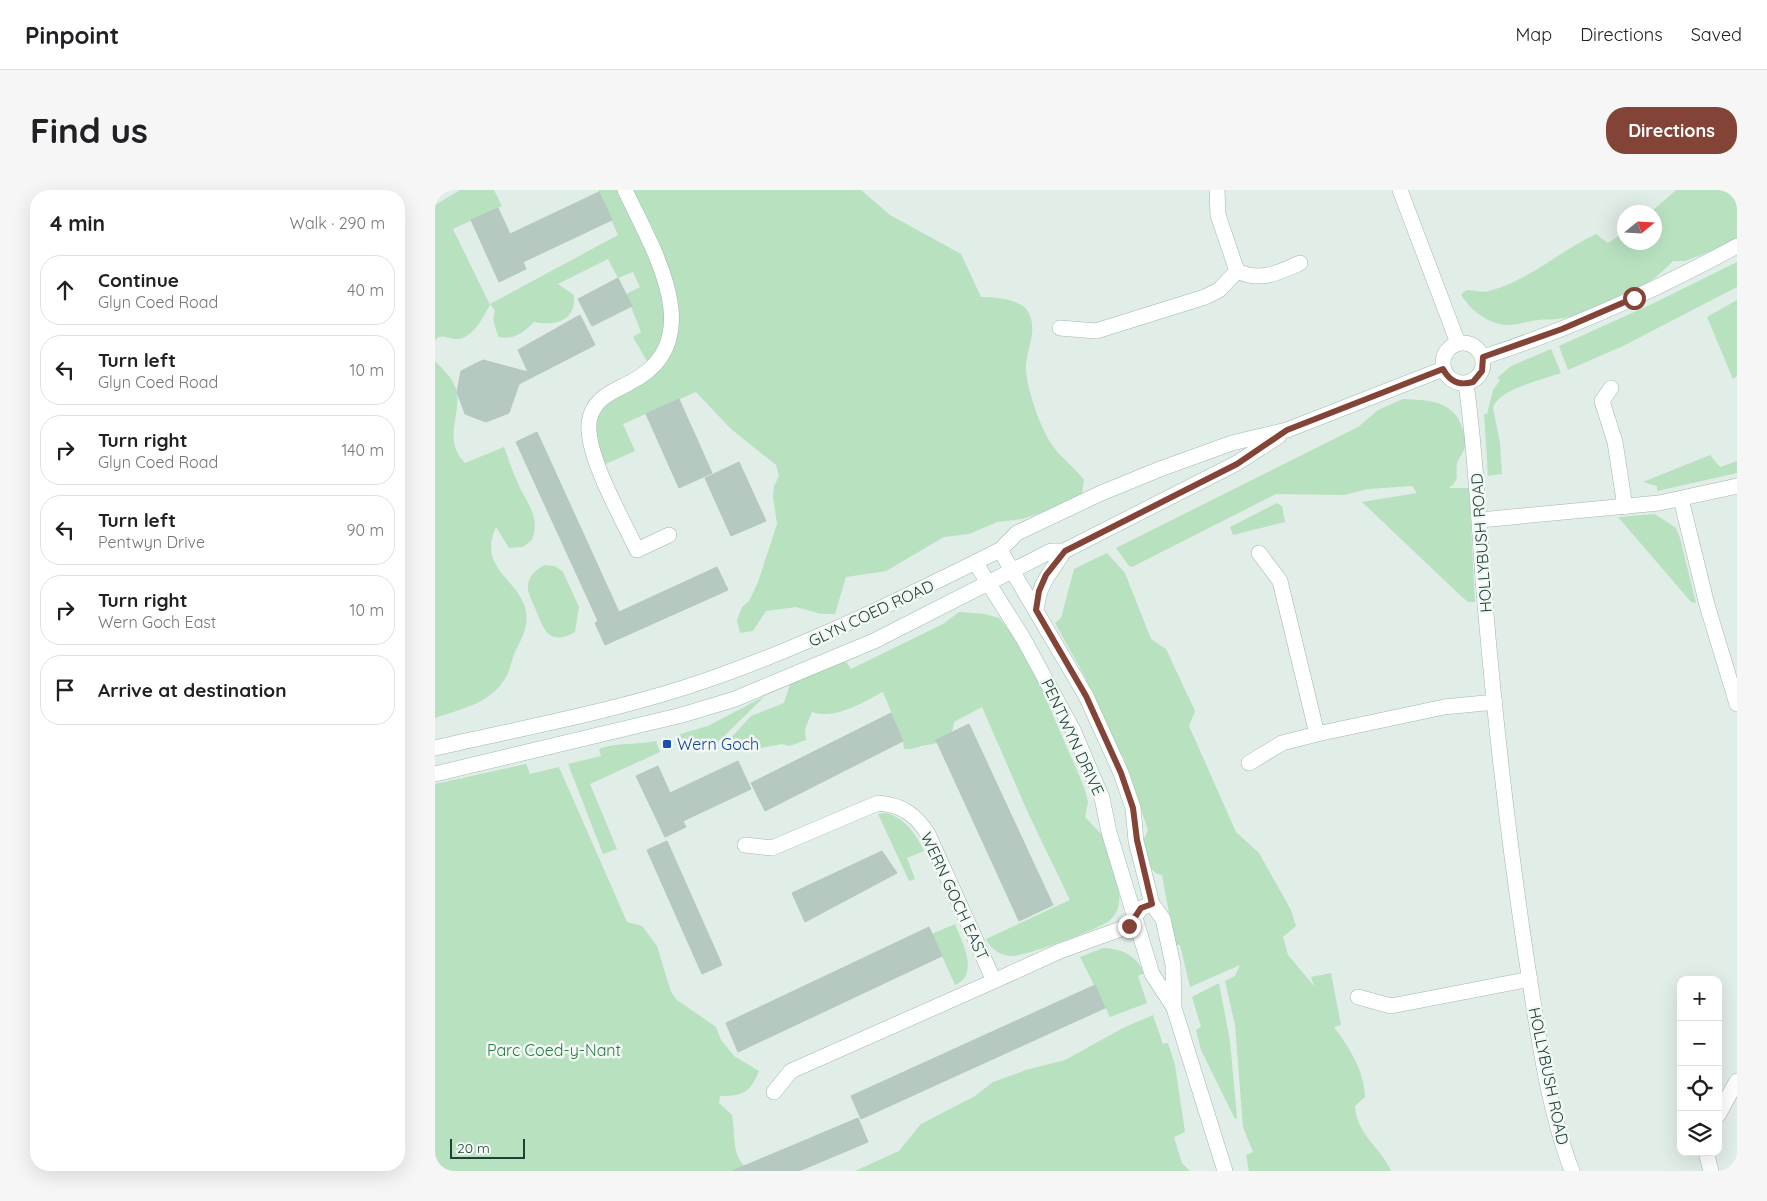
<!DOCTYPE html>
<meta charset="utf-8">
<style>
body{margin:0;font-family:Quicksand,sans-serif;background:#f6f6f6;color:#202124}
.controls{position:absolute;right:15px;bottom:15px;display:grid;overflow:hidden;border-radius:10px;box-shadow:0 5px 20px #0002}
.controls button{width:45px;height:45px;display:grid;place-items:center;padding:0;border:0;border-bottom:1px solid #e0e0e0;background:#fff;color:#202124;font:25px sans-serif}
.compass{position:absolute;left:1182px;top:15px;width:45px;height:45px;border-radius:50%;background:#fff;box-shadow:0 5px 20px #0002;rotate:72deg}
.scale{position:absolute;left:15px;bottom:12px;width:75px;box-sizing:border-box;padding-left:5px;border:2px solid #1f4035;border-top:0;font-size:14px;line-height:18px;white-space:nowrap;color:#1f4035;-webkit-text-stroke:4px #f2f9f5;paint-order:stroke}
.stop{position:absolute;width:15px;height:15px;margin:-11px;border:4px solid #844337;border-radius:50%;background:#fff}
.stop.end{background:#844337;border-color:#fff;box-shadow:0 1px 5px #0008}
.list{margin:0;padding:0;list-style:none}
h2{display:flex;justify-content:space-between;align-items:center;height:65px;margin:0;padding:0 20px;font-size:21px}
h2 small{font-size:16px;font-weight:400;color:#757577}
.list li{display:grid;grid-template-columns:32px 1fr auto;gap:15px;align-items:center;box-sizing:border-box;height:70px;margin:0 10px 10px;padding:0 10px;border:1px solid #e0e0e0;border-radius:20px}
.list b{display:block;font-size:19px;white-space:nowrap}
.list p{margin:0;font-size:16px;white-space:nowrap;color:#757577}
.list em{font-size:16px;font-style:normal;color:#757577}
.icon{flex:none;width:28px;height:28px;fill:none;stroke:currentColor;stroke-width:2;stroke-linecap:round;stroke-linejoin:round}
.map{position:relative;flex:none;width:1302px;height:981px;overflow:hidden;border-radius:20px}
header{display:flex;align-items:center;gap:30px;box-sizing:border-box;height:70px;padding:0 25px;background:#fff;border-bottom:1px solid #e0e0e0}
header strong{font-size:24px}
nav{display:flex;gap:28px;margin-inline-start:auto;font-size:18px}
.intro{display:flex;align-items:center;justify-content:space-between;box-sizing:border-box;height:120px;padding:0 30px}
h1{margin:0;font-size:35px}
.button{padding:12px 22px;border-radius:20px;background:#844337;color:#fff;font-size:18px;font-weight:700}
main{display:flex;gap:30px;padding:0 30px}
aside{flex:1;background:#fff;border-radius:20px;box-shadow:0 5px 20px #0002}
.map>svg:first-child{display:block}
.green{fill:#b8e1c0}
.building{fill:#b6c9c0;stroke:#b3c8be}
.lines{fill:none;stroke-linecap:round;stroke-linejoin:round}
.street-casing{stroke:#a3b6ae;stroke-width:16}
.secondary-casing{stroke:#9ebaaf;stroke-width:16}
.street{stroke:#fff;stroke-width:15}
.secondary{stroke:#fff;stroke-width:15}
.route{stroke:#844337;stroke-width:6}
.transit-dot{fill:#1a4fb4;stroke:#f2f9f5;stroke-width:2}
.labels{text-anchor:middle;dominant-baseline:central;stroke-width:5;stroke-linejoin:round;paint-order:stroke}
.street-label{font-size:16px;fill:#1f4035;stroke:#f2f9f5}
.transit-label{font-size:16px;fill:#164399;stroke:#f2f9f5;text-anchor:start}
.park-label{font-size:16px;fill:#257c41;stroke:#f2f9f5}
</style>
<header>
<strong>Pinpoint</strong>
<nav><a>Map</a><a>Directions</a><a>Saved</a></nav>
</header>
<div class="intro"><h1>Find us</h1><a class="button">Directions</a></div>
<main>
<aside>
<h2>4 min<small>Walk · 290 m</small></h2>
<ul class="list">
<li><svg class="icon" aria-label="ahead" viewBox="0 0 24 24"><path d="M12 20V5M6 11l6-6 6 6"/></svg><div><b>Continue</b><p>Glyn Coed Road</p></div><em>40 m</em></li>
<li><svg class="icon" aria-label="left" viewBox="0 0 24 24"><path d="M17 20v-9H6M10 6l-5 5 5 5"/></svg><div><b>Turn left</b><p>Glyn Coed Road</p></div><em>10 m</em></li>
<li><svg class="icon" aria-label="right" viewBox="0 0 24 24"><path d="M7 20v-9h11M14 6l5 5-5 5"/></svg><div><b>Turn right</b><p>Glyn Coed Road</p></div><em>140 m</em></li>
<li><svg class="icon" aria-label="left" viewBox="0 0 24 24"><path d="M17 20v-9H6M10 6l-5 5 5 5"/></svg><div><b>Turn left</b><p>Pentwyn Drive</p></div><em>90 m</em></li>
<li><svg class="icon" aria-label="right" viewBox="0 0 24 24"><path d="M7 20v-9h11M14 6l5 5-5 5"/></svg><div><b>Turn right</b><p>Wern Goch East</p></div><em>10 m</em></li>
<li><svg class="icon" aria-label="arrive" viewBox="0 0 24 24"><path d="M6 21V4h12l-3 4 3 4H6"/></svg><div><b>Arrive at destination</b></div></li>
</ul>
</aside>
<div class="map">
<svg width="1302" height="981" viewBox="0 0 1302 981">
<rect width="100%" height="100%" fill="#e1ede7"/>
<path class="green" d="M 25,0 L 59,0 L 67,16 L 18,39 L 55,115 C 48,127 39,147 23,149 C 14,150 8,142 0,150 L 0,15 Z
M 163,0 L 426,0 L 455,25 L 526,64 L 546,107 C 558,107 584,109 592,120 C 605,140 590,160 591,180 C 592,200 606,240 618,256 C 627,269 639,277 649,290 L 647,304 L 611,321 L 587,329 L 562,332 L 534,344 L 509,347 L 451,381 L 411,387 L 400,424 L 386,424 L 361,417 L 331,421 L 318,441 L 305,443 L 302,430 L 307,417 L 314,411 L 323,392 L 342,334 L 338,307 L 339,296 L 344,286 L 341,275 L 296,239 L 261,202 L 188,234 L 200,261 L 164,277 L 157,220 L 216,178 L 198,147 L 206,142 L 191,104 L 205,97 L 198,82 L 183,88 L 173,69 L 123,94 L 139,105 C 141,131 121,136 99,132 C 89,142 80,150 64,147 C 61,139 56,130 60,121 L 55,114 L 183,45 Z
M 1241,0 L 1302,0 L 1302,51 L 1250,71 L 1238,71 C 1211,100 1168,121 1129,128 C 1120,130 1111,129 1102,130 C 1088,132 1075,138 1061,133 C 1045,128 1035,118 1026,105 L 1031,100 C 1038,100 1048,103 1054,101 C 1095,90 1125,61 1161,44 L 1173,53 L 1189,42 L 1190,52 L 1220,52 L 1220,22 L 1216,22 Z
M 1302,72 L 1302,97 L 1188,156 L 1133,180 L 1124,156 L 1217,114 Z
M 1302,110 L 1302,186 L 1298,189 L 1272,127 Z
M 1116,159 L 1126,183 C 1109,189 1062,200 1058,218 L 1065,253 L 1067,284 L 1053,286 L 1049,224 L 1052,224 L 1058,200 L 1065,190 L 1062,188 L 1076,176 Z
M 0,171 C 9,180 19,189 22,203 C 25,228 8,251 30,273 L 69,257 C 74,271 79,285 85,298 C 94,316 105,328 97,350 L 88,357 L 74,358 L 61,337 C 42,378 83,389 90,418 C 95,434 87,448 80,462 C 76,471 75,482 69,490 C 54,514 25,519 0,528 Z
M 968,209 C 992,210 1018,210 1027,237 C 1029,243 1031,249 1030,256 C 1029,263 1023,268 1022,274 C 1020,287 1026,288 1014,298 L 1034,298 L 1040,412 L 1033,412 L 1027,407 L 927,312 L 982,303 L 977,296 L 933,299 L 909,305 L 841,304 L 697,377 L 694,376 L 681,358 L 923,237 L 943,220 Z
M 1275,265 L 1285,277 L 1302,271 L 1302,283 L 1222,301 L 1222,296 L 1208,292 Z
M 842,313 L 847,316 L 850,332 L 798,345 L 795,337 Z
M 1220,324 L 1241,338 L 1245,348 L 1261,413 L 1256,412 L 1183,327 Z
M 672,363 L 690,383 L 716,449 L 731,459 L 760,521 L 754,536 L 801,642 L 824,663 L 856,720 L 861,736 L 848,747 L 853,765 L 879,796 L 876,787 L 896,783 L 906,835 L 899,837 C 915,859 929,880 930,907 L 920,916 C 922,946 946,957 956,981 L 814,981 L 811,965 L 818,962 L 808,937 L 800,835 L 790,791 L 800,786 L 805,775 L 755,797 L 745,755 L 740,755 L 727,685 C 714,684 708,663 708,651 C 709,648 712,643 713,640 L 688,566 L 684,563 L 651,498 L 651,489 L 620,433 L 626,428 L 639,379 Z
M 110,375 L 120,376 L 128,382 L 144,417 L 140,442 C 113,457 109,439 100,418 C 97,411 92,402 93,395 C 94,385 102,379 110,375 Z
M 524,422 L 550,424 L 564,428 L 579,446 L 602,488 L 649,597 L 653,612 L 650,627 L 671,649 L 684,700 C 685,711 684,722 676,729 C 669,738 586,768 575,766 C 564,765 555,758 551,749 L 635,710 L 594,625 L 547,517 L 519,532 C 518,549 507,553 492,555 C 483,556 478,560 469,559 L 468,551 L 448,502 C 428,512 401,530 377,522 L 370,539 L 371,550 L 354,556 L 347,554 L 326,558 L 294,550 L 316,526 L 349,513 L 356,491 L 398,467 L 412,473 L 416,479 L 508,434 Z
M 330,506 L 284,551 L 248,552 L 245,544 L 273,536 Z
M 221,551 L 225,562 L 155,594 L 182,659 L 168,664 L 133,574 L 166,566 L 164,559 C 183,552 201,555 221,551 Z
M 91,574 L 95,584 L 124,577 L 192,732 L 207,736 L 222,756 L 236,802 L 242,810 L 281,837 L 286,850 L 299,866 L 324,881 C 315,903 308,906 285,906 L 284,913 L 297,925 C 301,946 295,970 317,981 L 0,981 L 0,594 Z
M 451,623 C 470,628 481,644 489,661 L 472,668 L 480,689 L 474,691 L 443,624 Z
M 520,734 C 527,751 545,785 520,795 L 497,744 Z
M 668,758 C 688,759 701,765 709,783 L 703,786 L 712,813 L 675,827 L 645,767 Z
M 784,793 L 795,851 L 802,928 L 800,929 L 766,860 L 761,840 L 766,837 L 757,807 Z
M 718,825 L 728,854 L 733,853 L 740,875 L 750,942 L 739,947 L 747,973 L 755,981 L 420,981 L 464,961 L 486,934 L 540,906 L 558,892 L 591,880 L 630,870 L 688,838 Z"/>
<path class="building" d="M 164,2 L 177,30 L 88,72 L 91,79 L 64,92 L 36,30 L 63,18 L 75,44 Z
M 183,88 L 197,116 L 157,136 L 143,109 Z
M 145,125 L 160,155 L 84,194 L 74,223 L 51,232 L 30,224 L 22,202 L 26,181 L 48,170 L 93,182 L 83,160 Z
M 244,209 L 277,283 L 244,298 L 211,224 Z
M 102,242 L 184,422 L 282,377 L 293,400 L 170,455 L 160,433 L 163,431 L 81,252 Z
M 304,272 L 331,331 L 296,346 L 270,288 Z
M 456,523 L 468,551 L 330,621 L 316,593 Z
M 534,534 L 618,715 L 584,731 L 501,550 Z
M 303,571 L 316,599 L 248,631 L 251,637 L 230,647 L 201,586 L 223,576 L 235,603 Z
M 232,651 L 287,775 L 267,784 L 212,660 Z
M 447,661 L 462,683 L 370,732 L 357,703 Z
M 494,737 L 507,766 L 303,862 L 291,833 Z
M 660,795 L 670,818 L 426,929 L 416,906 Z
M 423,928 L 433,952 L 364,981 L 297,981 Z"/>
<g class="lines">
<g class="street-casing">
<path id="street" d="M 190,0 C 216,57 278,152 194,193 C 175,203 157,209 154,233 C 151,266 187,328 202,360 L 234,345
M 782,0 L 783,25 L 802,81
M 965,0 L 1023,153
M 625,138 L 661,141 L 770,107 L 784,100 L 802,81 C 825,92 843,83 865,73
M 1031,194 C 1042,270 1044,347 1051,425 C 1061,539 1074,653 1091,766 C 1102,836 1112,916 1137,981
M 1176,198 L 1167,211 L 1180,252 L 1190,317
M 1246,309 L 1272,415 L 1302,514
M 1045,330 L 1224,313 L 1302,296
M 824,363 L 845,391 L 882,544
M 814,573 L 847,553 L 882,544 L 1009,517 L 1060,512
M 310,655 L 337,658 L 443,613 C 467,615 480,624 493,644 L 559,791 L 625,761 L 694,736 L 706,718 L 717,714
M 923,807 L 956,816 L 1095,789
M 339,902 L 356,881 L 559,791
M 1283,925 L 1302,891
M 1271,962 L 1276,981"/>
</g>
<g class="secondary-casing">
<path id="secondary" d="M1008 173a20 20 0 1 1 40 0a20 20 0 1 1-40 0Z
M 1048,167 C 1136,139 1221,100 1302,56
M 565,360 L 651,506 L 686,583 L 698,618 L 701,651 L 717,714 L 728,729 L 738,775 L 739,818 L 790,981
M 540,372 L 588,448 L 638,540 L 667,608 L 674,642 L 717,784 L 738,816
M 601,420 C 605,390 615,385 629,361
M 0,558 C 91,537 187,520 275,489 C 376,454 470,407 565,360 L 582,343 L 664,304 L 725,279 L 797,253 L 852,240 L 1008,179
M 0,584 L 247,525 L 300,509 L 439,451 L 616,361 L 629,361 L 802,273 L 844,246"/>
</g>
<use href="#street" class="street"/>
<use href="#secondary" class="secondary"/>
</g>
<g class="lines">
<path class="route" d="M 694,736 L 706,718 L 717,714 L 702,650 L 698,618 L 686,583 L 651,506 L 601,420 L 604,401 L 611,385 L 630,361 L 802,274 L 852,240 L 1008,179 C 1015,192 1024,196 1038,192 L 1047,181 L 1048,167 L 1127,139 L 1199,108"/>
</g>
<rect class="transit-dot" x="227" y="549" width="10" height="10" rx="2.5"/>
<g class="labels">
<g class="street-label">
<text transform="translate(1046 353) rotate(-94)">HOLLYBUSH ROAD</text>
<text transform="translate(436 423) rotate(-25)">GLYN COED ROAD</text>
<text transform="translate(638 547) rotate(65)">PENTWYN DRIVE</text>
<text transform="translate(520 706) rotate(65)">WERN GOCH EAST</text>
<text transform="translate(1114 886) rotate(78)">HOLLYBUSH ROAD</text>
</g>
<g class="transit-label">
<text x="242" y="554">Wern Goch</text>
</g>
<g class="park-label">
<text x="119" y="860">Parc Coed-y-Nant</text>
</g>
</g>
</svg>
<div class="controls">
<button>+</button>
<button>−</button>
<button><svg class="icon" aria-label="locate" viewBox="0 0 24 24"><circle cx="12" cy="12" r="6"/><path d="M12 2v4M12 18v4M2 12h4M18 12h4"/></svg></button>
<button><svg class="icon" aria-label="layers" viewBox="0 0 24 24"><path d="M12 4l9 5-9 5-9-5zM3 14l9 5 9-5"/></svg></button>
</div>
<svg class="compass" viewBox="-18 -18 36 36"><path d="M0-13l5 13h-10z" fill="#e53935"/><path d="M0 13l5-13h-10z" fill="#757577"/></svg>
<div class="scale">20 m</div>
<div class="stop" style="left:1199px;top:108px"></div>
<div class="stop end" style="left:694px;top:736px"></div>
</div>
</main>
